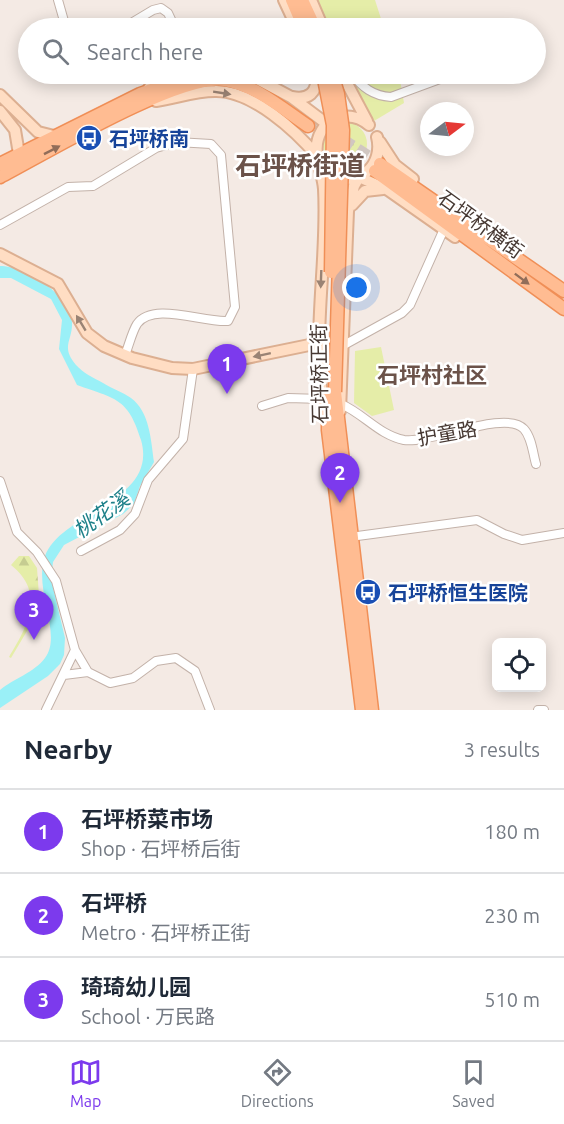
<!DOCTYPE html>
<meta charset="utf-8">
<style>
body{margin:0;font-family:Ubuntu,"Noto Sans SC",sans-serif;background:#f2f2f3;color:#1f2937}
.controls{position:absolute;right:18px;bottom:18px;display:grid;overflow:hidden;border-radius:9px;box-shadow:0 3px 15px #0003}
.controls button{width:54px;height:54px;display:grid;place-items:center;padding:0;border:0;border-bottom:2px solid #e0e1e3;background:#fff;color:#1f2937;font:30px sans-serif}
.compass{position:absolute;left:420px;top:102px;width:54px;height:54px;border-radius:50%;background:#fff;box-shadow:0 3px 15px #0003;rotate:74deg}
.you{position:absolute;left:357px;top:288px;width:21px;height:21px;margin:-15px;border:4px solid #fff;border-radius:50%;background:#1a73e8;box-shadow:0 0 0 9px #1a73e833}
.badge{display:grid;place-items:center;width:39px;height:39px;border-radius:50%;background:#7c3aed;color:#fff;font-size:20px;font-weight:700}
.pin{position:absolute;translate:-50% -50px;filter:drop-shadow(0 2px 3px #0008)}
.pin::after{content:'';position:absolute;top:32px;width:21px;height:18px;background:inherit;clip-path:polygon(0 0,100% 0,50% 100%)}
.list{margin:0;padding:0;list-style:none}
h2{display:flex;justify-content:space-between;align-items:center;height:78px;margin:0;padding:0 24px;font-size:26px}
h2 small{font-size:20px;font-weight:400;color:#747a83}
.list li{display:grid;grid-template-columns:39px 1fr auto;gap:18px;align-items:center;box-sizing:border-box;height:84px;padding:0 24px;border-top:2px solid #e0e1e3}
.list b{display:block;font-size:22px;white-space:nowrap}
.list p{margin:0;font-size:20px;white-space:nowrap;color:#747a83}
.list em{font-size:20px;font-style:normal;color:#747a83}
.icon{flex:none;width:33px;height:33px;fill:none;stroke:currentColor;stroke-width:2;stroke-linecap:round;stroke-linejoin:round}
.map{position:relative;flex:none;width:564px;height:710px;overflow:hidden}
.search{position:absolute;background:#fff;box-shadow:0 3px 15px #0003;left:18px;right:18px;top:18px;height:66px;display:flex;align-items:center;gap:15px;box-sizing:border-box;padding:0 21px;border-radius:33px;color:#747a83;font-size:22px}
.sheet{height:330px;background:#fff}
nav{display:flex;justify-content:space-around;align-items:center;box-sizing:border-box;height:84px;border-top:2px solid #e0e1e3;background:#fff;font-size:16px;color:#747a83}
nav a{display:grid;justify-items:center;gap:3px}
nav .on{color:#7c3aed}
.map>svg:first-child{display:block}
.grass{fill:url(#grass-tufts)}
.forest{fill:url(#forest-firs)}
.park{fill:#e5eda8}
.water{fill:#9af0f7}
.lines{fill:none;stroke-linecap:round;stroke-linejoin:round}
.primary-tunnel{stroke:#d1c7c1;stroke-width:12;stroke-dasharray:12 6;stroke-linecap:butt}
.street-casing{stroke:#c3b2a9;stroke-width:10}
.secondary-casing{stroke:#dcaf91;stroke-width:14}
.primary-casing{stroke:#f08f57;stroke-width:15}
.street{stroke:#fff;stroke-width:8}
.secondary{stroke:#ffddc3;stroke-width:10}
.primary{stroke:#ffbc92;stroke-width:12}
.primary-bridge-casing{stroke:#f08f57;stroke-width:15;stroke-linecap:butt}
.primary-bridge{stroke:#ffbc92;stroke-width:12}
.oneway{fill:#9a8374}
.oneway2{fill:#916d59}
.labels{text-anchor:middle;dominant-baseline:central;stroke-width:5;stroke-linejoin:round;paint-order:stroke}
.transit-label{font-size:20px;font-weight:bold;fill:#164399;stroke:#fff;text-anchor:start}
.street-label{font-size:20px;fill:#473933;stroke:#fff}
.water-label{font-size:21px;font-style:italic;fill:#1d8089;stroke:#fff}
.quarter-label{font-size:22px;font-weight:bold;fill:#6b5249;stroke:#fff}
.district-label{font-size:26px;font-weight:bold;fill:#6b5249;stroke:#fff}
</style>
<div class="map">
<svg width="564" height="710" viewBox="0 0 564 710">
<defs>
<pattern id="grass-tufts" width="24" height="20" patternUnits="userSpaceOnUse" patternTransform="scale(1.5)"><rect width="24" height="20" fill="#e5eda8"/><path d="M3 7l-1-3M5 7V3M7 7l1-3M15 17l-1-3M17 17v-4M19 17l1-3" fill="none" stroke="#c6cc91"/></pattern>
<pattern id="forest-firs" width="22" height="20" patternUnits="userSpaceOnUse" patternTransform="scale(1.5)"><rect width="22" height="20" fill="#e5eda8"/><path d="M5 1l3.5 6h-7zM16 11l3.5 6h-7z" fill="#c6cc91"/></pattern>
</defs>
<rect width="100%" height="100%" fill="#f4eae4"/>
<path class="grass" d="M323 144a22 22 0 1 1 44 0a22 22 0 1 1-44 0Z"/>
<path class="forest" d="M 19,556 L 29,556 L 37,568 L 40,609 L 11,658 L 9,657 C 28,626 46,593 11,565 Z"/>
<path class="park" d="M 318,0 L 375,0 L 384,28 L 330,28 Z
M 349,74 L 399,74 L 404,103 L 374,121 L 362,103 Z
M 381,347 L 394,410 L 372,416 L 354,403 L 355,351 Z"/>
<path class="water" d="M 0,266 C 25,266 71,295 72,322 C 73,341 60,346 76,365 C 83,373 94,378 103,383 C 112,389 123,392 131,398 C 150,412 151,441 154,462 L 140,486 L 134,504 L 123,514 L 64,545 L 53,562 L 51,579 L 65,638 L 64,655 L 60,664 L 48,676 L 0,708 L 0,690 C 13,679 35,672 45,658 C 63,634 33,590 45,556 C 61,512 159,502 141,440 C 128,397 115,399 77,385 L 59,349 L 62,320 L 51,299 L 11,278 L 0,278 Z"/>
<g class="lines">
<path class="primary-tunnel" d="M 312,120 L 380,164"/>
<g class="street-casing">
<path id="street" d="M 58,0 L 66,28
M 123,28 L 153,10 L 161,8 L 168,13 L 175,28
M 352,74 C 362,87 373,96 391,97 L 448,76
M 0,225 L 68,187 L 93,186 L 156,148 L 177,142 L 211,144 L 221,155 L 235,307 L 228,321 C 203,323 153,301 137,324 C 132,332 129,345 125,355
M 344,345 L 402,313 L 410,305 L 444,229
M 341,404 C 364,414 379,435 404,440 C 430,444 506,409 524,429 C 532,438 533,454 536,464
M 262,406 L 288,398 L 322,399
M 0,481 L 17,532 L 37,552 L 56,581 L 75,650 L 88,672 L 110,683 L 133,678 L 156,661 L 176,658 L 195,671 L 210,710
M 350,537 L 477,520 L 504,534 L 522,540 L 564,533
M 81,551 L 120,530 L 135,514 L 148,480 L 183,439 L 193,369
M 64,675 L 88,672
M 46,710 L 75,650
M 538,710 L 544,710"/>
</g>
<g class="secondary-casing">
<path id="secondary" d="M 284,0 L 297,28
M 311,0 L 323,28
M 248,74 L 291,97 L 327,124
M 342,74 L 367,121
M 149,88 L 178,74
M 0,95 L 38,132 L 54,136
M 292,97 C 309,100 317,93 317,75
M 156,101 C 176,98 195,91 215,91 C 252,90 296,131 318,157
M 0,111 L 15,130 L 19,154
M 380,142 L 395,165 L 413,179
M 333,175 C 360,188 384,164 377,137
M 359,177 L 388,190 L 455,237
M 352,205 L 365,191 L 383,189
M 0,254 L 58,284 L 87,333 L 104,346 L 132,358 L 172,368 L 193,369 L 319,343
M 324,409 C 311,336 328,262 324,189 C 323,173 313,155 318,139 C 325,115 352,110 369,125
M 340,411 L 348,211 L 354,186 L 359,177"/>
</g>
<g class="primary-casing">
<path id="primary" d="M 292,0 L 304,28
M 302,0 L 315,28
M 0,164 L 140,94 L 189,77
M 380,164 L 564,291
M 375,171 L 564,309
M 0,177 C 46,153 179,73 225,80 C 255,85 283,109 308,126
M 335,392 L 372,710
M 328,395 L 328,430 L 362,710"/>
</g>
<use href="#street" class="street"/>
<use href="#secondary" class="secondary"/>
<use href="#primary" class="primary"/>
<g class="primary-bridge-casing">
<path id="primary-bridge" d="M 323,74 L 333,125 L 331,272
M 332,74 L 338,94 L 343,130 L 335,392"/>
</g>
<use href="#primary-bridge" class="primary-bridge"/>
</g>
<defs><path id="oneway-solid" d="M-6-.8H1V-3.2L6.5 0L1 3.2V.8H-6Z" transform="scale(1.5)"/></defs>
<g class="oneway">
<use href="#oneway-solid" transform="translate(222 93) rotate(9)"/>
<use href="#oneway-solid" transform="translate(321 279) rotate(92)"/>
<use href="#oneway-solid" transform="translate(81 323) rotate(-121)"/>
<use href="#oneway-solid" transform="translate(262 355) rotate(168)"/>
</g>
<g class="oneway2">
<use href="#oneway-solid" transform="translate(52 150) rotate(-27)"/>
<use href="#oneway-solid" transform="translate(522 279) rotate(37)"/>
</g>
<defs>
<g id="bus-disc" transform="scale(1.35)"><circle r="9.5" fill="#1a4fb4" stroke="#fff"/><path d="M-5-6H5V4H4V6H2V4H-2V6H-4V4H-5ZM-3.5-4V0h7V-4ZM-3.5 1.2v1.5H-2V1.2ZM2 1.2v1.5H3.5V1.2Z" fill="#fff"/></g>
</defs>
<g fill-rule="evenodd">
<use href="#bus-disc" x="89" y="138"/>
<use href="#bus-disc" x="368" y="592"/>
</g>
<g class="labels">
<g class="transit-label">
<text x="109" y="138">石坪桥南</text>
<text x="388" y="592">石坪桥恒生医院</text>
</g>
<g class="street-label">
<text transform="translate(481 224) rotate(36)">石坪桥横街</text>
<text transform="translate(319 374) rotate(-91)">石坪桥正街</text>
<text transform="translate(447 433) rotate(-10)">护童路</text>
</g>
<g class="water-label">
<text transform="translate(101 514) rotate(-36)">桃花溪</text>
</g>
<g class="quarter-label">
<text x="432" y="374">石坪村社区</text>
</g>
<g class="district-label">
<text x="300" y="165">石坪桥街道</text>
</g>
</g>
</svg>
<div class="controls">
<button><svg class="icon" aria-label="locate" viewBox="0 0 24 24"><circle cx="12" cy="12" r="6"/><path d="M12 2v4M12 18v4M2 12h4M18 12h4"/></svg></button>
</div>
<svg class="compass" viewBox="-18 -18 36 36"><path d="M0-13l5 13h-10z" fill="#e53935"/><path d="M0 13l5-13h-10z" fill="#747a83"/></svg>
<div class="you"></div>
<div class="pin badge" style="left:227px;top:394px">1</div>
<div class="pin badge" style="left:340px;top:503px">2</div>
<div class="pin badge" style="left:34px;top:640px">3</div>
<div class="search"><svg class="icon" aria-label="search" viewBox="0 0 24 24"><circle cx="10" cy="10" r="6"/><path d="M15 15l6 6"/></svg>Search here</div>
</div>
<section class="sheet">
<h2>Nearby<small>3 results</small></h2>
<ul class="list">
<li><span class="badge">1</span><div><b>石坪桥菜市场</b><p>Shop · 石坪桥后街</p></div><em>180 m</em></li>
<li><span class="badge">2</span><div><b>石坪桥</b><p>Metro · 石坪桥正街</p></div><em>230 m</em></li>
<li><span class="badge">3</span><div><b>琦琦幼儿园</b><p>School · 万民路</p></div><em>510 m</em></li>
</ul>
</section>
<nav>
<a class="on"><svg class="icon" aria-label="map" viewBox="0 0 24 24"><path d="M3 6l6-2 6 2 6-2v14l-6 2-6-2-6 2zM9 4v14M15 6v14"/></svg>Map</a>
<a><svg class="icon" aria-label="directions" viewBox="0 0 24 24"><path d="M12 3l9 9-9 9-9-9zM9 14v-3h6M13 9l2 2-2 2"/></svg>Directions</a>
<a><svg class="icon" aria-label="saved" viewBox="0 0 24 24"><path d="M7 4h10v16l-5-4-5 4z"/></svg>Saved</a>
</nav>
